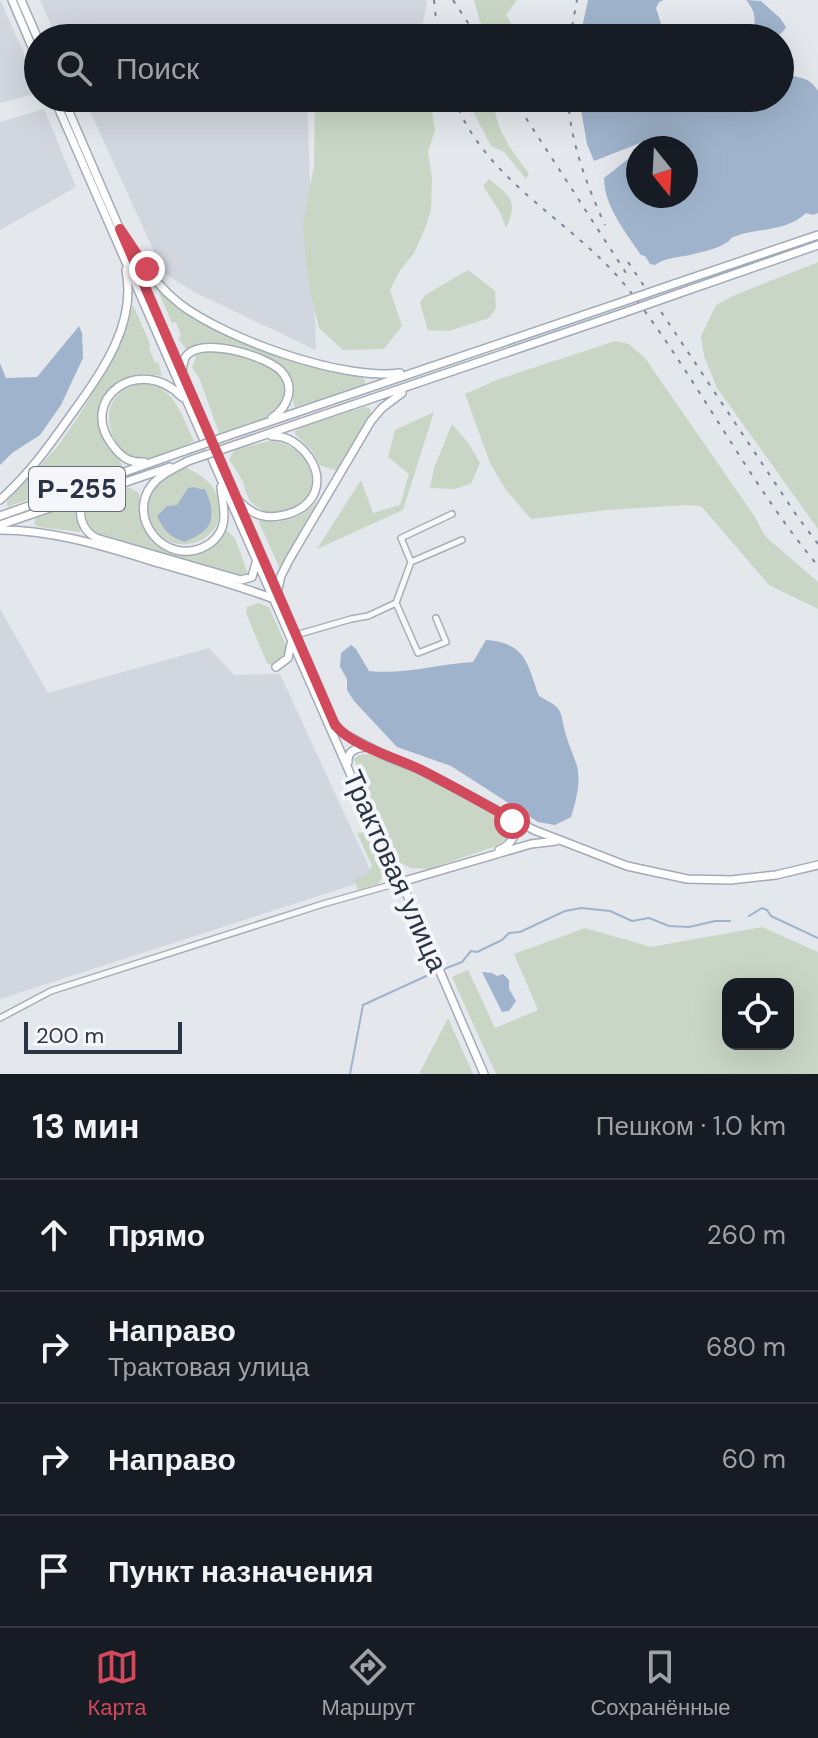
<!DOCTYPE html>
<html lang="ru">
<meta charset="utf-8">
<style>
body{margin:0;font-family:"DM Sans",sans-serif;background:#242831;color:#f1f3f6}
.controls{position:absolute;right:24px;bottom:24px;display:grid;overflow:hidden;border-radius:16px;box-shadow:0 8px 32px #0002}
.controls button{width:72px;height:72px;display:grid;place-items:center;padding:0;border:0;border-bottom:2px solid #363941;background:#171b24;color:#f1f3f6;font:40px sans-serif}
.compass{position:absolute;left:626px;top:136px;width:72px;height:72px;border-radius:50%;background:#171b24;box-shadow:0 8px 32px #0002;rotate:162deg}
.scale{position:absolute;left:24px;bottom:20px;width:158px;box-sizing:border-box;padding-left:8px;border:4px solid #2b3445;border-top:0;font-size:22px;line-height:28px;white-space:nowrap;color:#2b3445;-webkit-text-stroke:6px #f4f6f9;paint-order:stroke}
.stop{position:absolute;width:24px;height:24px;margin:-18px;border:6px solid #d1495b;border-radius:50%;background:#fff}
.stop.end{background:#d1495b;border-color:#fff;box-shadow:0 2px 8px #0008}
.list{margin:0;padding:0;list-style:none}
h2{display:flex;justify-content:space-between;align-items:center;height:104px;margin:0;padding:0 32px;font-size:34px}
h2 small{font-size:26px;font-weight:400;color:#9ea1a6}
.list li{display:grid;grid-template-columns:52px 1fr auto;gap:24px;align-items:center;box-sizing:border-box;height:112px;padding:0 32px;border-top:2px solid #363941}
.list b{display:block;font-size:30px;white-space:nowrap}
.list p{margin:0;font-size:26px;white-space:nowrap;color:#9ea1a6}
.list em{font-size:26px;font-style:normal;color:#9ea1a6}
.icon{flex:none;width:44px;height:44px;fill:none;stroke:currentColor;stroke-width:2;stroke-linecap:round;stroke-linejoin:round}
.map{position:relative;flex:none;width:818px;height:1074px;overflow:hidden}
.search{position:absolute;background:#171b24;box-shadow:0 8px 32px #0002;left:24px;right:24px;top:24px;height:88px;display:flex;align-items:center;gap:20px;box-sizing:border-box;padding:0 28px;border-radius:44px;color:#9ea1a6;font-size:30px}
.sheet{height:552px;background:#171b24}
nav{display:flex;justify-content:space-around;align-items:center;box-sizing:border-box;height:112px;border-top:2px solid #363941;background:#171b24;font-size:22px;color:#9ea1a6}
nav a{display:grid;justify-items:center;gap:4px}
nav .on{color:#d1495b}
.map>svg:first-child{display:block}
.built{fill:#d2d6de}
.green{fill:#c9d6c5;fill-rule:evenodd}
.water{fill:#9fb4cc}
.lines{fill:none;stroke-linecap:round;stroke-linejoin:round}
.stream{stroke:#9fb4cc;stroke-width:2}
.minor-casing{stroke:#a9aeb7;stroke-width:8}
.major-casing{stroke:#a3abb8;stroke-width:10}
.minor{stroke:#f7f8fa;stroke-width:5}
.major{stroke:#fff;stroke-width:7}
.rail{stroke:#7d8696;stroke-width:2;stroke-dasharray:4 8;stroke-linecap:butt}
.major-bridge-casing{stroke:#a3abb8;stroke-width:10;stroke-linecap:butt}
.major-bridge{stroke:#fff;stroke-width:7}
.route{stroke:#d1495b;stroke-width:10}
.labels{text-anchor:middle;dominant-baseline:central;stroke-width:8;stroke-linejoin:round;paint-order:stroke}
.shield{fill:#f4f6f9;stroke:#676e7b;stroke-width:2}
.shield-label{font-size:26px;font-weight:bold;fill:#2b3445}
.street-label{font-size:28px;fill:#2b3445;stroke:#f4f6f9}
</style>
<div class="map">
<svg width="818" height="1074" viewBox="0 0 818 1074">
<rect width="100%" height="100%" fill="#e4e7ec"/>
<path class="built" d="M 0,0 L 38,85 L 38,93 L 0,103 Z
M 40,0 L 425,0 L 427,3 L 422,27 L 384,38 L 57,38 Z
M 84,98 L 307,98 L 316,350 L 196,293 L 164,273 Z
M 44,109 L 76,187 L 0,230 L 0,122 Z
M 0,609 L 48,693 L 209,648 L 234,675 L 280,674 L 374,878 L 0,999 Z"/>
<path class="green" d="M 474,0 L 517,0 L 506,15 L 520,38 L 509,38 L 500,24 L 489,33 L 480,22 Z
M 315,98 L 427,98 L 431,107 L 435,131 L 428,151 L 432,179 L 431,210 L 425,228 L 414,253 L 399,272 L 390,290 L 402,326 L 384,349 L 343,350 L 319,328 L 311,295 L 306,261 L 303,222 L 314,166 Z
M 466,98 L 492,98 C 494,105 495,110 496,117 C 502,138 515,156 529,173 L 526,179 L 504,152 L 491,146 Z
M 489,179 C 510,196 519,201 506,228 L 500,212 L 483,186 Z
M 818,262 L 818,529 L 717,388 L 704,356 L 701,336 L 716,305 L 735,295 Z
M 468,270 L 495,291 L 496,308 L 489,318 L 449,331 L 428,330 L 420,303 L 425,295 Z
M 155,284 L 164,295 L 187,313 L 327,369 L 360,376 L 365,380 L 365,384 L 363,386 L 295,407 C 290,398 296,387 291,377 C 281,355 227,340 204,343 C 198,343 192,347 186,349 L 178,338 L 181,336 L 176,322 L 172,323 Z
M 133,305 L 151,346 L 149,348 L 155,363 L 158,362 L 162,376 C 156,375 150,374 143,374 C 115,376 92,404 101,432 C 105,443 115,454 122,464 L 121,467 L 7,507 L 7,501 L 58,446 L 80,414 L 119,348 Z
M 615,341 L 629,344 L 645,358 L 755,517 L 765,536 L 818,582 L 818,609 L 769,585 L 701,506 L 685,505 L 608,510 L 531,519 L 506,490 L 490,463 L 465,394 L 497,380 Z
M 204,351 C 222,351 270,360 282,375 C 285,380 286,388 285,393 C 284,400 282,405 277,410 C 263,423 237,427 219,433 L 200,380 L 192,367 L 196,358 L 194,355 Z
M 150,383 C 176,391 183,419 194,441 C 179,447 162,456 146,459 C 110,464 83,386 150,383 Z
M 364,407 L 370,408 L 371,411 L 370,417 L 337,471 L 320,465 L 312,451 L 295,434 L 295,431 L 301,427 Z
M 434,412 L 403,510 L 317,549 L 361,480 L 373,513 L 400,505 L 409,474 L 388,457 L 395,430 Z
M 452,424 L 469,444 L 480,463 L 471,484 L 454,489 L 430,488 L 434,468 Z
M 269,441 C 282,442 293,446 302,456 C 335,494 280,530 252,503 C 247,498 245,487 242,480 C 238,473 233,466 229,459 L 235,450 Z
M 186,467 C 205,478 218,485 219,508 C 220,522 215,532 203,539 C 165,561 127,511 159,483 C 167,476 177,472 186,467 ZM 177,505 L 212,516 C 203,534 201,532 185,542 L 170,535 L 167,506 Z
M 122,487 L 130,488 L 139,493 C 140,504 138,514 142,524 C 159,567 203,562 226,530 L 235,538 L 248,574 L 242,575 L 99,537 C 88,528 83,520 84,506 L 89,499 Z
M 318,500 L 280,569 L 258,520 C 282,525 302,519 318,500 Z
M 72,505 L 77,506 L 80,532 L 39,527 L 34,524 L 36,518 Z
M 258,603 L 269,607 L 288,650 L 283,660 L 271,665 L 267,663 L 246,613 L 247,607 Z
M 368,754 L 421,770 L 504,819 L 511,828 L 507,838 L 496,846 L 429,869 L 411,868 L 398,862 L 385,840 L 354,759 L 359,755 Z
M 369,832 L 386,870 L 378,884 L 358,890 L 354,879 L 368,874 L 372,866 L 357,833 Z
M 762,927 L 818,952 L 818,1074 L 496,1074 L 452,977 L 468,970 L 495,1028 L 538,1010 L 514,954 L 585,928 L 651,947 ZM 728,984 L 788,984 L 788,1044 L 728,1044 Z
M 448,1018 L 473,1074 L 419,1074 Z"/>
<path class="water" d="M 588,0 L 664,0 L 659,2 L 656,8 L 661,24 L 671,38 L 582,38 L 582,28 Z
M 746,0 L 761,1 L 780,18 L 786,27 C 779,40 767,38 754,38 C 754,21 758,14 746,0 Z
M 780,65 L 780,68 C 794,82 807,72 818,91 L 818,213 L 813,215 L 806,213 C 788,231 759,228 736,236 C 727,239 734,238 726,243 C 717,249 701,252 690,255 C 679,257 664,258 655,265 L 650,264 L 645,256 L 641,255 C 626,233 604,206 604,178 L 638,151 L 638,196 L 686,196 L 686,148 L 642,148 L 653,138 L 594,161 L 587,144 L 579,98 L 780,98 Z
M 79,326 L 82,333 L 83,358 L 61,405 L 40,435 L 12,453 L 0,465 L 0,363 L 6,378 L 37,377 Z
M 194,487 L 200,489 L 205,489 C 211,502 217,521 203,532 C 198,536 190,539 185,542 C 170,538 163,529 157,516 L 167,506 L 177,505 L 188,488 Z
M 486,640 C 527,643 527,664 539,696 C 565,710 559,709 566,735 C 569,746 574,756 577,766 C 581,782 576,802 571,817 L 555,825 L 538,822 L 451,766 L 397,747 L 354,701 L 347,690 L 347,679 L 340,667 L 341,653 L 351,645 L 356,649 L 369,671 C 404,675 438,664 473,662 Z
M 482,972 L 492,973 L 497,976 L 503,974 L 509,980 L 509,989 L 516,1001 L 509,1011 L 502,1012 Z"/>
<g class="lines">
<path class="stream" d="M 749,916 L 762,908 L 767,910 L 771,916 L 818,938
M 444,969 L 462,962 L 471,951 L 477,952 L 502,940 L 509,933 L 520,932 L 565,911 L 581,908 L 610,911 L 632,921 L 649,918 L 669,926 L 689,927 L 715,921 L 730,921
M 350,1074 L 363,1005 L 435,972"/>
<g class="minor-casing">
<path id="minor" d="M 411,562 L 462,540
M 396,603 L 418,653 L 446,642 L 436,618
M 296,635 L 351,619 L 368,616 L 396,603 L 411,562 L 401,538 L 452,514
M 0,1018 L 51,991 L 323,904 L 401,882"/>
</g>
<g class="major-casing">
<path id="major" d="M 12,0 L 38,61
M 21,0 L 38,39
M 54,98 L 306,673 L 378,837 L 408,897 L 484,1074
M 63,98 L 332,720 L 340,731 L 348,736 L 388,757 L 421,770 L 534,830 L 627,866 L 687,879 L 731,880 L 776,875 L 818,865
M 132,248 C 145,269 161,289 180,304 C 226,339 343,381 400,373
M 674,284 L 818,235
M 677,294 L 818,245
M 182,372 C 183,366 183,359 187,355 C 204,337 266,356 281,371 C 296,387 288,407 272,418
M 230,435 L 619,303
M 235,445 L 623,313
M 188,461 C 175,468 161,474 152,485 C 126,517 164,566 204,547 C 213,543 221,534 223,524 C 226,513 222,499 221,487
M 144,462 C 130,463 122,458 113,446 C 76,399 140,353 182,397
M 92,493 L 82,501 C 78,516 82,530 96,538 L 241,580 L 252,577 L 256,563
M 0,500 C 29,474 49,446 71,415 C 101,373 137,325 126,270
M 239,501 C 245,507 252,513 260,515 C 266,517 273,517 279,516 C 315,511 329,480 305,452 C 296,442 286,435 272,436
M 0,516 L 184,451
M 0,525 L 170,467
M 0,530 C 56,530 109,548 162,564 C 200,575 237,585 274,599
M 278,589 L 281,576 L 289,560 L 371,421 L 382,408 L 402,393
M 276,667 L 288,658 L 291,644
M 348,762 C 347,751 356,748 366,747
M 499,850 C 513,844 519,832 510,819
M 401,882 L 531,844 L 556,841"/>
</g>
<use href="#minor" class="minor"/>
<use href="#major" class="major"/>
<path class="rail" d="M 434,0 L 438,38
M 453,0 L 478,38
M 570,38 L 577,0
M 454,98 C 486,184 575,221 629,290 C 697,378 747,480 818,566
M 513,98 L 628,276
M 568,98 C 570,141 587,186 605,225
M 628,262 L 797,516 L 818,544"/>
<g class="major-bridge-casing">
<path id="major-bridge" d="M 619,303 L 674,284
M 623,313 L 677,294
M 184,451 L 230,435
M 188,461 L 235,445"/>
</g>
<use href="#major-bridge" class="major-bridge"/>
</g>
<g class="lines">
<path class="route" d="M 147,269 L 120,229 L 335,725 C 353,747 398,758 423,771 C 451,785 479,801 506,816 L 512,821"/>
</g>
<g class="labels">
<rect class="shield" x="29" y="467" width="96" height="44" rx="6"/>
<g class="shield-label">
<text x="77" y="489">Р-255</text>
</g>
<g class="street-label">
<text transform="translate(395 871) rotate(66)">Трактовая улица</text>
</g>
</g>
</svg>
<div class="controls">
<button><svg class="icon" aria-label="locate" viewBox="0 0 24 24"><circle cx="12" cy="12" r="6"/><path d="M12 2v4M12 18v4M2 12h4M18 12h4"/></svg></button>
</div>
<svg class="compass" viewBox="-18 -18 36 36"><path d="M0-13l5 13h-10z" fill="#e53935"/><path d="M0 13l5-13h-10z" fill="#9ea1a6"/></svg>
<div class="scale">200 m</div>
<div class="stop" style="left:512px;top:821px"></div>
<div class="stop end" style="left:147px;top:269px"></div>
<div class="search"><svg class="icon" aria-label="search" viewBox="0 0 24 24"><circle cx="10" cy="10" r="6"/><path d="M15 15l6 6"/></svg>Поиск</div>
</div>
<section class="sheet">
<h2>13 мин<small>Пешком · 1.0 km</small></h2>
<ul class="list">
<li><svg class="icon" aria-label="ahead" viewBox="0 0 24 24"><path d="M12 20V5M6 11l6-6 6 6"/></svg><div><b>Прямо</b></div><em>260 m</em></li>
<li><svg class="icon" aria-label="right" viewBox="0 0 24 24"><path d="M7 20v-9h11M14 6l5 5-5 5"/></svg><div><b>Направо</b><p>Трактовая улица</p></div><em>680 m</em></li>
<li><svg class="icon" aria-label="right" viewBox="0 0 24 24"><path d="M7 20v-9h11M14 6l5 5-5 5"/></svg><div><b>Направо</b></div><em>60 m</em></li>
<li><svg class="icon" aria-label="arrive" viewBox="0 0 24 24"><path d="M6 21V4h12l-3 4 3 4H6"/></svg><div><b>Пункт назначения</b></div></li>
</ul>
</section>
<nav>
<a class="on"><svg class="icon" aria-label="map" viewBox="0 0 24 24"><path d="M3 6l6-2 6 2 6-2v14l-6 2-6-2-6 2zM9 4v14M15 6v14"/></svg>Карта</a>
<a><svg class="icon" aria-label="directions" viewBox="0 0 24 24"><path d="M12 3l9 9-9 9-9-9zM9 14v-3h6M13 9l2 2-2 2"/></svg>Маршрут</a>
<a><svg class="icon" aria-label="saved" viewBox="0 0 24 24"><path d="M7 4h10v16l-5-4-5 4z"/></svg>Сохранённые</a>
</nav>
